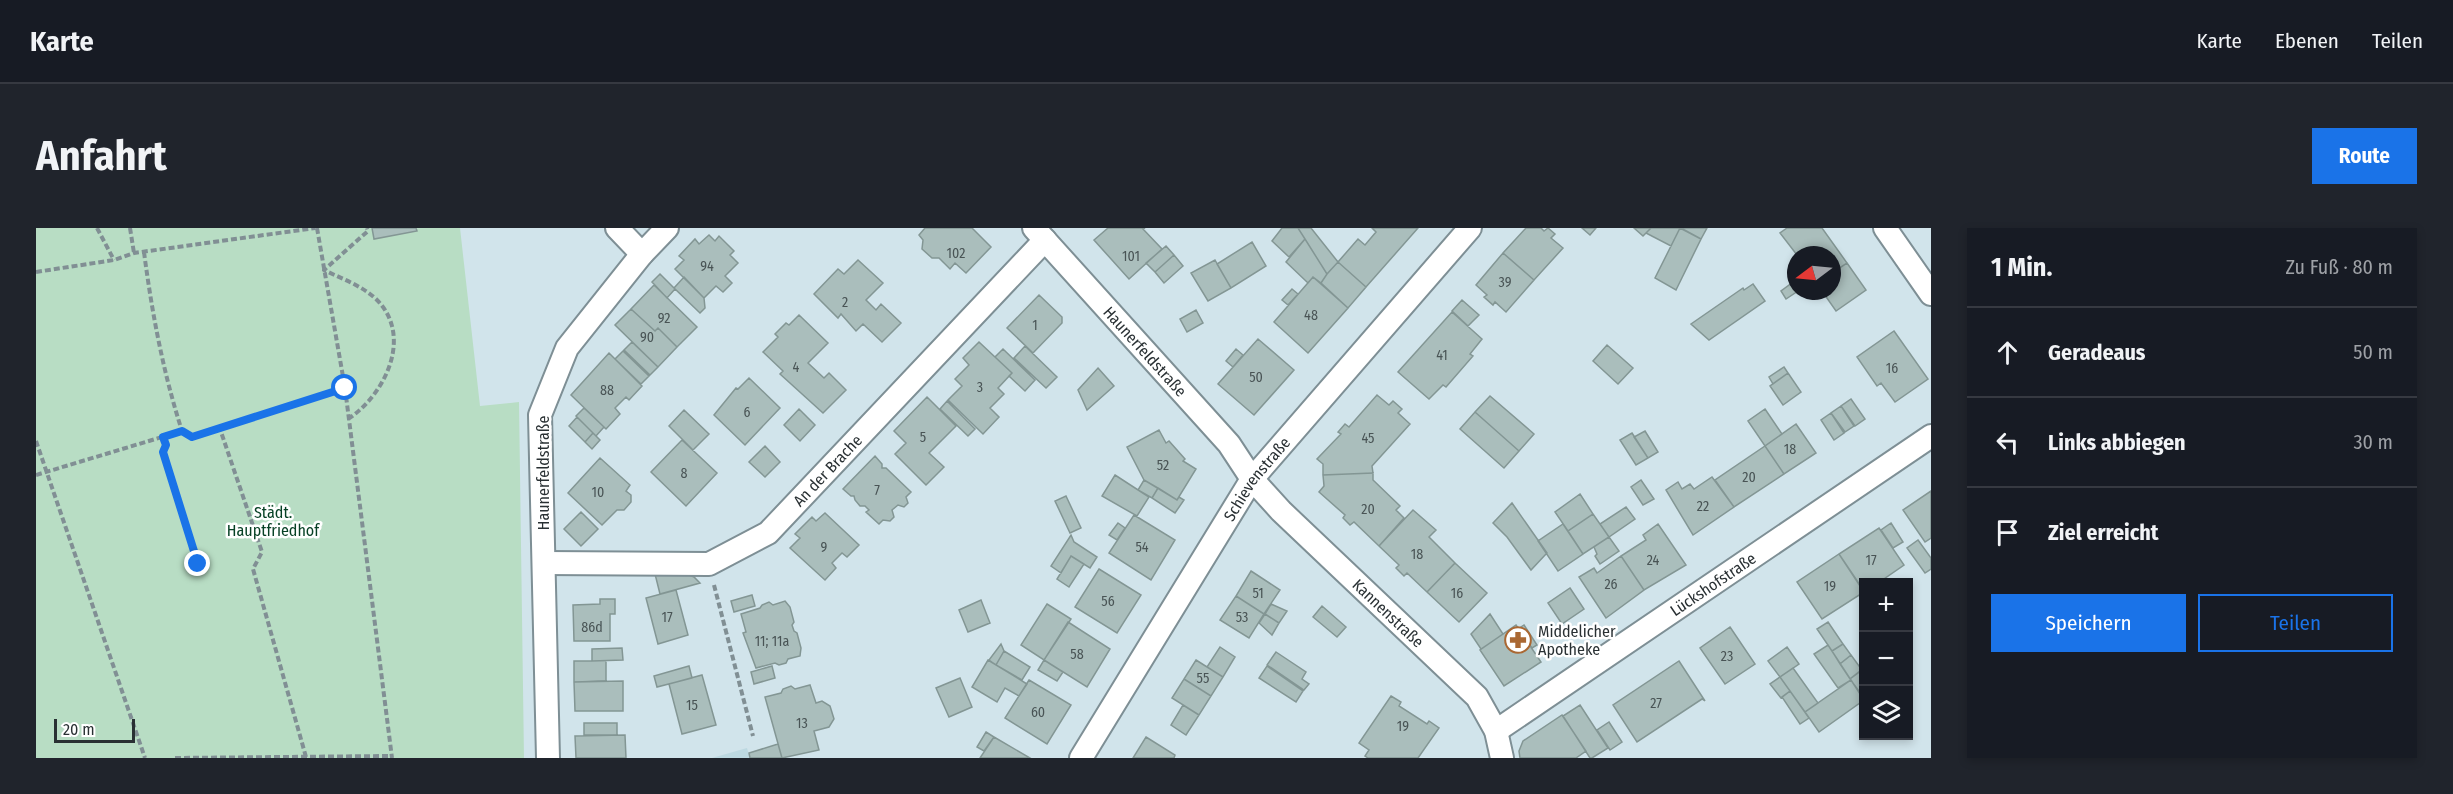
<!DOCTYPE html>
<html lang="de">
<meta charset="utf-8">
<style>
body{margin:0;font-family:"Fira Sans Condensed",sans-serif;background:#20242c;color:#f1f3f6}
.controls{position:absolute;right:18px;bottom:18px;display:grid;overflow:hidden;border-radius:0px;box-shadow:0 3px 9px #0003}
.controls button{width:54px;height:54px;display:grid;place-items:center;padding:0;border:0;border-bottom:2px solid #363941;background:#171b24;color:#f1f3f6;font:30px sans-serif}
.compass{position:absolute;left:1751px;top:18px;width:54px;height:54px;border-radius:50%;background:#171b24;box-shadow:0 3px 9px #0003;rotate:254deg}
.scale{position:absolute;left:18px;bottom:15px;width:81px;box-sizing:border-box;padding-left:6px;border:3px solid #293033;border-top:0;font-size:16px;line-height:21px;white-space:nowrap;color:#293033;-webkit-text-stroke:4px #fff;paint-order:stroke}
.stop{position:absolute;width:18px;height:18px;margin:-14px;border:4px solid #1a73e8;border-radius:50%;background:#fff}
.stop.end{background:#1a73e8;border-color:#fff;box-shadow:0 2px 6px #0008}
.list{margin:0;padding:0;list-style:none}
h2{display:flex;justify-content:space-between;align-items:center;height:78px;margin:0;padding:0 24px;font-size:26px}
h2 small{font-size:20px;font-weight:400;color:#9ea1a6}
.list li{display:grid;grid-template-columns:39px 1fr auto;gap:18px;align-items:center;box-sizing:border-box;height:90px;padding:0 24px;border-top:2px solid #363941}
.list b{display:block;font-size:22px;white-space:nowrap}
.list em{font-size:20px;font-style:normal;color:#9ea1a6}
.actions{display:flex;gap:12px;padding:18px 24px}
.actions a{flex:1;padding:14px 0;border:2px solid #1a73e8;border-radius:0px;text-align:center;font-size:21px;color:#1a73e8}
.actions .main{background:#1a73e8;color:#fff}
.icon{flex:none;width:33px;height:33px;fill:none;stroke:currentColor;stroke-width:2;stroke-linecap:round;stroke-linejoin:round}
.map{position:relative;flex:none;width:1895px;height:530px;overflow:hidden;border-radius:0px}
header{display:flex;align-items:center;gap:36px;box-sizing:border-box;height:84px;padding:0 30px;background:#171b24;border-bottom:2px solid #363941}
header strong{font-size:28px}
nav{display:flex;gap:33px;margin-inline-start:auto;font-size:21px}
.intro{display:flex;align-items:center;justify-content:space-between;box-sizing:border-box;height:144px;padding:0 36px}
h1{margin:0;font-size:42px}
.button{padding:15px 27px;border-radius:0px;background:#1a73e8;color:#fff;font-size:21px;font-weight:700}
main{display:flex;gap:36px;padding:0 36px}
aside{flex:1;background:#171b24;border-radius:0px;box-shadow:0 3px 9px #0003}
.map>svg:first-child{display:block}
.built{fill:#bdd9e1}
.green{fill:#b8ddc4}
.building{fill:#aabebc;stroke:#839694;stroke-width:1.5}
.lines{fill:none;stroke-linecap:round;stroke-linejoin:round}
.street-casing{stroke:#7e8f95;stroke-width:26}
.path{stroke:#818f94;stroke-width:4;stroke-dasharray:6 3;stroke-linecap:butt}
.street{stroke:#fff;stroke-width:22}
.route{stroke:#1a73e8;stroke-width:8}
.labels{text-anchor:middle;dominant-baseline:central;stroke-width:5;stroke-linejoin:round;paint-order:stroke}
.number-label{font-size:14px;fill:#495455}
.street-label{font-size:16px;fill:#293033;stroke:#fff}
.park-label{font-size:16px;fill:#074125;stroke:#fff}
.poi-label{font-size:16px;fill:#293033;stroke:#fff;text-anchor:start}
</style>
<header>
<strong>Karte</strong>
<nav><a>Karte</a><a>Ebenen</a><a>Teilen</a></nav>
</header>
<div class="intro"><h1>Anfahrt</h1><a class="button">Route</a></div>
<main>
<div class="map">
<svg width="1895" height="530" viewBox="0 0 1895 530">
<rect width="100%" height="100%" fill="#d1e4eb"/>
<path class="built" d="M 711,520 L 714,530 L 676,530 Z"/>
<path class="green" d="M 0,0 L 424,0 L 444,178 L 483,174 L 488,530 L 0,530 Z"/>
<path class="building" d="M 336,0 L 380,0 L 381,3 L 338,11 Z
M 889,0 L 936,0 L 955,19 L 930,45 L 919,35 L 914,41 L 903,30 L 896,30 L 886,21 L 887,12 L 883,7 Z
M 1072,0 L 1109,0 L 1107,1 L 1126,21 L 1093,51 L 1058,12 Z
M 1246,0 L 1262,0 L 1269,11 L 1253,29 L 1236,13 Z
M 1262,0 L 1275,0 L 1302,34 L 1291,46 Z
M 1336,0 L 1382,0 L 1330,59 L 1302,34 L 1322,11 L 1329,17 L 1340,4 Z
M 1490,0 L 1505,0 L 1508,3 L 1512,0 L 1519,6 L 1515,10 L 1527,20 L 1498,52 L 1467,25 Z
M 1546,0 L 1560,0 L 1554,7 Z
M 1598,0 L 1615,0 L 1607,8 Z
M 1615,0 L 1644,0 L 1635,18 L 1610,5 Z
M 1644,0 L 1665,11 L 1640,62 L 1619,50 Z
M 1645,0 L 1671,0 L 1665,11 Z
M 1751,0 L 1786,0 L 1811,35 L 1796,45 L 1796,27 L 1761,27 L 1744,5 Z
M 673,7 L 679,13 L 683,8 L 698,23 L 694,27 L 702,35 L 689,48 L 696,55 L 687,64 L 680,58 L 668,70 L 639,41 L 648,32 L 643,28 L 659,11 L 663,16 Z
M 1269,11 L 1291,46 L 1285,55 L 1277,49 L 1272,55 L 1250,34 Z
M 1216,14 L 1230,38 L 1195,60 L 1181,36 Z
M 1130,18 L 1138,27 L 1119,44 L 1110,35 Z
M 1467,25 L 1498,52 L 1470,84 L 1459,74 L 1457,77 L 1448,69 L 1451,67 L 1440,57 Z
M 1138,27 L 1147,38 L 1128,55 L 1119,44 Z
M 822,32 L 847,55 L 830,72 L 840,82 L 845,76 L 865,95 L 846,114 L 827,96 L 820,103 L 805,86 L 802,90 L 778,66 L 802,41 L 808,46 Z
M 1179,32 L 1195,60 L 1172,73 L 1155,45 Z
M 1302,34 L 1330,59 L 1312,80 L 1285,55 L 1291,46 Z
M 1811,35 L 1830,62 L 1800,83 L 1786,63 L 1796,63 L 1796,45 Z
M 624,46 L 639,61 L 631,70 L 616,54 Z
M 648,49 L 668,70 L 669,80 L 664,85 L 638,60 Z
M 1277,49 L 1312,80 L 1272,125 L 1238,94 Z
M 1760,52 L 1760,63 L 1762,63 L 1750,71 L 1745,63 Z
M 1717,56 L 1729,73 L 1673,112 L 1655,96 L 1707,60 L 1708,62 Z
M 618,57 L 661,99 L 641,119 L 622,100 L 619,103 L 595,81 Z
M 1256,61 L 1262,66 L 1252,77 L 1246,72 Z
M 1003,67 L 1026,89 L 1026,95 L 997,125 L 971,100 Z
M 1426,72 L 1443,87 L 1432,98 L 1416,83 Z
M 595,81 L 619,103 L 622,100 L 641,119 L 622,139 L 579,97 Z
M 1160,82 L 1167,95 L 1151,104 L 1144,91 Z
M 1416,84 L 1446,111 L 1434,126 L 1437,128 L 1410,159 L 1407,157 L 1393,171 L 1362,144 Z
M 763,87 L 792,115 L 772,135 L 788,150 L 793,145 L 810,162 L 787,185 L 744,146 L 747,143 L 727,124 L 742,109 L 739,106 L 750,95 L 753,97 Z
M 1858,103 L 1892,151 L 1859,174 L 1845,155 L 1841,158 L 1821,129 Z
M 1222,111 L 1258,142 L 1218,187 L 1182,156 Z
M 596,114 L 622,139 L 614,147 L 588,122 Z
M 943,114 L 976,145 L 962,160 L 968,166 L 954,180 L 963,189 L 947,206 L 912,172 L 926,158 L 919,151 L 933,137 L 927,130 Z
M 1571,117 L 1597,140 L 1582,156 L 1557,133 Z
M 989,118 L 1021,149 L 1010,160 L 978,130 Z
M 967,121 L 999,152 L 989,163 L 973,148 L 976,145 L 959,129 Z
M 1200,121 L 1207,127 L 1197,139 L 1190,133 Z
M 587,123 L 613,148 L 605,156 L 579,131 Z
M 573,125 L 606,158 L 593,172 L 590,169 L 579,180 L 584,186 L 570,201 L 535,167 Z
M 1748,139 L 1752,145 L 1737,156 L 1733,149 Z
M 1062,140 L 1078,158 L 1051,182 L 1042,162 Z
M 1752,145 L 1765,164 L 1747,177 L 1734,158 Z
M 713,150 L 744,180 L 709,217 L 678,187 L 700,160 L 702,161 Z
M 1341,167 L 1353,177 L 1357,173 L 1366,181 L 1362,185 L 1374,196 L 1336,238 L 1337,245 L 1287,247 L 1287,236 L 1281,231 L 1305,206 L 1302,204 L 1309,196 L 1313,199 Z
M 1454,168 L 1498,206 L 1483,223 L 1439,184 Z
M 891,169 L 920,198 L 893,225 L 908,239 L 890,257 L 859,226 L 870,215 L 858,203 Z
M 1815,171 L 1829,191 L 1819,198 L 1805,178 Z
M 911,173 L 939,201 L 932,208 L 904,181 Z
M 1805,178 L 1818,198 L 1809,204 L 1795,185 Z
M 548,180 L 568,199 L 560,208 L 540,188 Z
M 763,181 L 779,197 L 764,213 L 748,197 Z
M 1729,181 L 1746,206 L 1729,218 L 1712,193 Z
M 648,182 L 673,206 L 657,222 L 633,198 Z
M 1439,184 L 1483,223 L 1468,240 L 1424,201 Z
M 1795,185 L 1808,205 L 1798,212 L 1785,192 Z
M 541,189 L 557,205 L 549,214 L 533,198 Z
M 1760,196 L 1780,225 L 1748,246 L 1729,218 Z
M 1123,202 L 1130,215 L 1133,213 L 1149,231 L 1147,233 L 1160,241 L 1141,272 L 1108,252 L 1091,219 Z
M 1609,203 L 1622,224 L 1612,230 L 1598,209 Z
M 557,205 L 564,212 L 556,221 L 549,214 Z
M 1596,205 L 1612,230 L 1600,237 L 1584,212 Z
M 646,212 L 681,245 L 650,278 L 615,244 Z
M 729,218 L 744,234 L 729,249 L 713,234 Z
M 1729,218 L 1748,246 L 1698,279 L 1679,252 Z
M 839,228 L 846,236 L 846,240 L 850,240 L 875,264 L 870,269 L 872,275 L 868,279 L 862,277 L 856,282 L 858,289 L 854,293 L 847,292 L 843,296 L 830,284 L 833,282 L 829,278 L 824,278 L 819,272 L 818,268 L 815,268 L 807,261 Z
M 564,230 L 594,257 L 590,263 L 595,267 L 595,274 L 588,282 L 581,282 L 566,297 L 532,265 Z
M 1337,245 L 1337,252 L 1364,278 L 1360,282 L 1368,290 L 1343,318 L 1318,294 L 1314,297 L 1307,290 L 1309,287 L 1283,264 L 1288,258 L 1287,247 Z
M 1079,247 L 1113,269 L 1101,288 L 1066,268 Z
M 1676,249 L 1698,279 L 1657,307 L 1630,262 L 1642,254 L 1646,261 L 1654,256 L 1658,261 Z
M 1108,252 L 1122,260 L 1116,270 L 1102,262 Z
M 1605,252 L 1618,271 L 1607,277 L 1595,259 Z
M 1122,260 L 1141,272 L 1143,269 L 1148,272 L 1139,285 L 1116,270 Z
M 1895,263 L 1895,310 L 1889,314 L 1867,282 Z
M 1544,266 L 1557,286 L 1532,303 L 1519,284 Z
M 1030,268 L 1045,300 L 1034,305 L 1019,273 Z
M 1476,275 L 1511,325 L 1495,342 L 1471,309 L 1457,295 Z
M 1590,279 L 1599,291 L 1573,309 L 1564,296 Z
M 1377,282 L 1400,302 L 1393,309 L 1419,335 L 1391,364 L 1371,345 L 1368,348 L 1360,340 L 1363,337 L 1343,318 Z
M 545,284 L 562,301 L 545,318 L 528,301 Z
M 789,285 L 823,317 L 811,329 L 806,325 L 796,335 L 800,340 L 789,352 L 754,320 L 764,310 L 759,306 L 776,289 L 780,293 Z
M 1557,286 L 1573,309 L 1547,326 L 1532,303 Z
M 1098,287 L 1139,312 L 1115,352 L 1073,325 Z
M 1082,295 L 1089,300 L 1081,312 L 1073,307 Z
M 1855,295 L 1867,314 L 1857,320 L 1845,302 Z
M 1527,296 L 1547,326 L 1522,343 L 1502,313 Z
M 1622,296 L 1650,337 L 1608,362 L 1585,328 L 1610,312 L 1607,307 Z
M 1843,300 L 1868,337 L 1842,355 L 1828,355 L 1828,363 L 1803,326 Z
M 1035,307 L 1038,314 L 1061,329 L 1054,340 L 1035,328 L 1025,345 L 1015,338 Z
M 1573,309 L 1583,323 L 1564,336 L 1559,328 L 1561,326 L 1558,319 Z
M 1882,312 L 1895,330 L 1895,341 L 1889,345 L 1871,320 Z
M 1803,326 L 1828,364 L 1786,391 L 1761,354 Z
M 1035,328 L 1048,336 L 1033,359 L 1021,351 Z
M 1585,328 L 1608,362 L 1570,390 L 1543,349 L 1558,340 L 1561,345 Z
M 1419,335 L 1451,365 L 1423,394 L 1391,364 Z
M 1063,341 L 1105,367 L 1081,405 L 1039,379 Z
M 1215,343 L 1244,362 L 1228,386 L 1200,368 Z
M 649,345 L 658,349 L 664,355 L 624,366 L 619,346 Z
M 1534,360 L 1548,381 L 1526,396 L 1512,375 Z
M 640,362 L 652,407 L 622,416 L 610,370 Z
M 716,367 L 719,378 L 698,384 L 695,373 Z
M 1200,368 L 1228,386 L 1213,410 L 1184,392 Z
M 564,371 L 579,371 L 579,386 L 574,386 L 574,413 L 538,413 L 537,377 L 564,376 Z
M 945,372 L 954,395 L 932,404 L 923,382 Z
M 749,373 L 754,379 L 758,394 L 756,397 L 758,403 L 761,405 L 765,420 L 764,428 L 752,431 L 750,435 L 743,437 L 739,435 L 720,440 L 707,405 L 710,404 L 705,386 L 724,380 L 726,377 L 733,374 L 737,377 Z
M 1011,376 L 1035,391 L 1008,432 L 985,417 Z
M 1235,376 L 1251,383 L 1243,395 L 1229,386 Z
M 1286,378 L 1310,399 L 1301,409 L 1277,389 Z
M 1229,386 L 1243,395 L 1236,407 L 1223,395 Z
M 1454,386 L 1467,406 L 1445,421 L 1435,406 Z
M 1032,394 L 1074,421 L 1051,459 L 1008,432 Z
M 1792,394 L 1807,416 L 1796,423 L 1781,401 Z
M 1480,397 L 1505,434 L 1468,458 L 1444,422 Z
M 1488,397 L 1501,417 L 1496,420 L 1482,401 Z
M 1694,399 L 1719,436 L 1689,456 L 1664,420 Z
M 965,416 L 968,423 L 960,437 L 953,432 Z
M 1807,416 L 1815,427 L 1804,436 L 1796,423 Z
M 1792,417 L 1815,452 L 1802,460 L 1778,426 Z
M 1184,419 L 1199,429 L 1187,449 L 1171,439 Z
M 1751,419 L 1763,436 L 1744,449 L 1732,433 Z
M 586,420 L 587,432 L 556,433 L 556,421 Z
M 968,423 L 994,439 L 986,452 L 960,437 Z
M 1240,424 L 1270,444 L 1266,451 L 1273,456 L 1268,462 L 1231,437 Z
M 1815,427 L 1826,442 L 1814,451 L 1804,436 Z
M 952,432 L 991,456 L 983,468 L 969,460 L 961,474 L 936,459 Z
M 1008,432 L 1027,444 L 1021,453 L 1002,442 Z
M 1160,432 L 1187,449 L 1175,468 L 1148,451 Z
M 538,433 L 570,433 L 570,453 L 538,454 Z
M 1643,433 L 1669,473 L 1666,471 L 1601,514 L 1577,477 Z
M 653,438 L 656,450 L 621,459 L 618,448 Z
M 736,438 L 739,450 L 718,456 L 715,444 Z
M 1231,438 L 1267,463 L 1260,474 L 1223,450 Z
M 1757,440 L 1782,475 L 1769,484 L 1744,449 Z
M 1824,443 L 1828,448 L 1828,470 L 1814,451 Z
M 666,447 L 680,497 L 646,506 L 633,456 Z
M 1744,449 L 1754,463 L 1745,470 L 1734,456 Z
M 924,450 L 936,479 L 913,489 L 900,460 Z
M 1148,451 L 1175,468 L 1163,487 L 1136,470 Z
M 993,452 L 1035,477 L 1011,516 L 969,490 Z
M 1815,452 L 1828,472 L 1783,504 L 1769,484 Z
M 587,453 L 587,483 L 539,483 L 538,454 Z
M 774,457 L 780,475 L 786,473 L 794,478 L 798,491 L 793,499 L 778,503 L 783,522 L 746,530 L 729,469 L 745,465 L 747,461 L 755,458 L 759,461 Z
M 1754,463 L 1773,490 L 1764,496 L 1746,469 Z
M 1355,468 L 1365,474 L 1363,478 L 1391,496 L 1393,493 L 1403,500 L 1382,530 L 1332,530 L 1329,528 L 1333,522 L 1323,515 Z
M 1147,477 L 1163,487 L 1150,507 L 1135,497 Z
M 1544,477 L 1572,520 L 1556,530 L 1554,530 L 1527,488 Z
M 1526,487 L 1550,523 L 1540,530 L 1484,530 L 1483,523 L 1487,513 Z
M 1573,494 L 1586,514 L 1574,522 L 1561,502 Z
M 548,495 L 581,495 L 581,507 L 548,507 Z
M 950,504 L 958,509 L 948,523 L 941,519 Z
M 589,507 L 590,530 L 540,530 L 539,508 Z
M 958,509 L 994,530 L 944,530 Z
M 1110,509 L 1139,527 L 1138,530 L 1097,530 Z
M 742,516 L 746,530 L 714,530 L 713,525 Z"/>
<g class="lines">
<g class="street-casing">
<g id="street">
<path d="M 581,0 L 606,26"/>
<path id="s1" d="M 998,0 L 1193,216 L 1216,251 L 1245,283 L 1441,469 L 1460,503 L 1466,530"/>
<path d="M 1849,0 L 1895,66"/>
<path id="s2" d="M 508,335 L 673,336 L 732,305 L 1009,12"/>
<path id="s3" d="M 1460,503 L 1895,208"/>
<path d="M 512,530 L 504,187 L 531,120 L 606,26 L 631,0"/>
<path id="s4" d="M 1045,530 L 1216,251 L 1434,0"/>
</g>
</g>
<path class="path" d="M 61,0 L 78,32
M 94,0 L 98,25
M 281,0 L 309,160 L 356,530
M 108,24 C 116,85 127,144 146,203 L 156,209 L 184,201
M 0,44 L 78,32 L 98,25 L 279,0
M 312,191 C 349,167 378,108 340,71 C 325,57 306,51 288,42 L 332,3 L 331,0
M 127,209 L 130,217 L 127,224 L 162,336
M 0,213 L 109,530
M 0,247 L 146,203
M 678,357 L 717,508
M 270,529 L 217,341 L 226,324 L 184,201 L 309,160
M 139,530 L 356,528"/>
<use href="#street" class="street"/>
</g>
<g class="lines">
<path class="route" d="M 162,336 L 127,224 L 130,217 L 127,209 L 146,203 L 156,209 L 309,160"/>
</g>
<defs>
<g id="pharmacy-ring" transform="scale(1.35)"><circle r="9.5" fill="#fff" stroke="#aa6833" stroke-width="1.5"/><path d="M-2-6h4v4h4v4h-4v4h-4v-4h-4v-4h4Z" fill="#aa6833"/></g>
</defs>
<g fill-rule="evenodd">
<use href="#pharmacy-ring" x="1482" y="412"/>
</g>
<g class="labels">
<g class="number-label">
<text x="920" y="25">102</text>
<text x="1095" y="28">101</text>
<text x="671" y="38">94</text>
<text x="1469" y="54">39</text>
<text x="809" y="74">2</text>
<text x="1275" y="87">48</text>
<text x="628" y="90">92</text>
<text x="999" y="97">1</text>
<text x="611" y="109">90</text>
<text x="1406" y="127">41</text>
<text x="760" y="139">4</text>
<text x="1856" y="140">16</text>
<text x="1220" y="149">50</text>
<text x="944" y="159">3</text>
<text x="571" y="162">88</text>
<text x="711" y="184">6</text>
<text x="887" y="209">5</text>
<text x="1332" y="210">45</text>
<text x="1754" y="221">18</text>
<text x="1127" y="237">52</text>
<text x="648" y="245">8</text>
<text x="1713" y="249">20</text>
<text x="841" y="262">7</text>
<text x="562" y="264">10</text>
<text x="1667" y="278">22</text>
<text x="1332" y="281">20</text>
<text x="788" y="319">9</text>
<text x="1106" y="319">54</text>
<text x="1381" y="326">18</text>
<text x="1617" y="332">24</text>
<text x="1835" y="332">17</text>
<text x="1575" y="356">26</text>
<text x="1794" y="358">19</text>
<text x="1222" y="365">51</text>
<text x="1421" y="365">16</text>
<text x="1072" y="373">56</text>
<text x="631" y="389">17</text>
<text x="1206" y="389">53</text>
<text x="556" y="399">86d</text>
<text x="736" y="413">11; 11a</text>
<text x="1041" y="426">58</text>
<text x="1691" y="428">23</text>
<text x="1167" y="450">55</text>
<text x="1620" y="475">27</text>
<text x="656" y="477">15</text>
<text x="1002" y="484">60</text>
<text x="766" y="495">13</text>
<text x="1367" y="498">19</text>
</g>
<g class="street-label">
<text stroke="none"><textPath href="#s1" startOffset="166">Haunerfeldstraße</textPath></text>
<text stroke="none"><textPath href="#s2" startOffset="318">An der Brache</textPath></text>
<text transform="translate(507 245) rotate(-90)">Haunerfeldstraße</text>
<text stroke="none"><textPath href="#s4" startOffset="330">Schievenstraße</textPath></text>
<text stroke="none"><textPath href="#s3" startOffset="262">Lückshofstraße</textPath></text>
<text stroke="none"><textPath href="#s1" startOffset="524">Kannenstraße</textPath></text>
</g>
<g class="park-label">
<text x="237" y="284">Städt.<tspan x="237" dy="18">Hauptfriedhof</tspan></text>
</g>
<g class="poi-label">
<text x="1502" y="403">Middelicher<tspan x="1502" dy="18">Apotheke</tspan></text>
</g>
</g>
</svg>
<div class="controls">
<button>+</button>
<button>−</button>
<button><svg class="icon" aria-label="layers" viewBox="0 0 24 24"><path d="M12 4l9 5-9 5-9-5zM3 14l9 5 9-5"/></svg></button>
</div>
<svg class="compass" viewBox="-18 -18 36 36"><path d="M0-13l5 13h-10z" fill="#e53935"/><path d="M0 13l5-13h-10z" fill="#9ea1a6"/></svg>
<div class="scale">20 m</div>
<div class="stop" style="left:309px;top:160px"></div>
<div class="stop end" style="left:162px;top:336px"></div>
</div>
<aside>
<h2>1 Min.<small>Zu Fuß · 80 m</small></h2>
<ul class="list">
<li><svg class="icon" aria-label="ahead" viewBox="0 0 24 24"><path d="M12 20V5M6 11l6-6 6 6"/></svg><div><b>Geradeaus</b></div><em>50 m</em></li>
<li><svg class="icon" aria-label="left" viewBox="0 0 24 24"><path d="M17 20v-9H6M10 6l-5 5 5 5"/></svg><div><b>Links abbiegen</b></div><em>30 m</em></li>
<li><svg class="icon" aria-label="arrive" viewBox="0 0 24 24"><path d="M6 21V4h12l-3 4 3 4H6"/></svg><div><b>Ziel erreicht</b></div></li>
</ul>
<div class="actions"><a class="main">Speichern</a><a>Teilen</a></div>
</aside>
</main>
